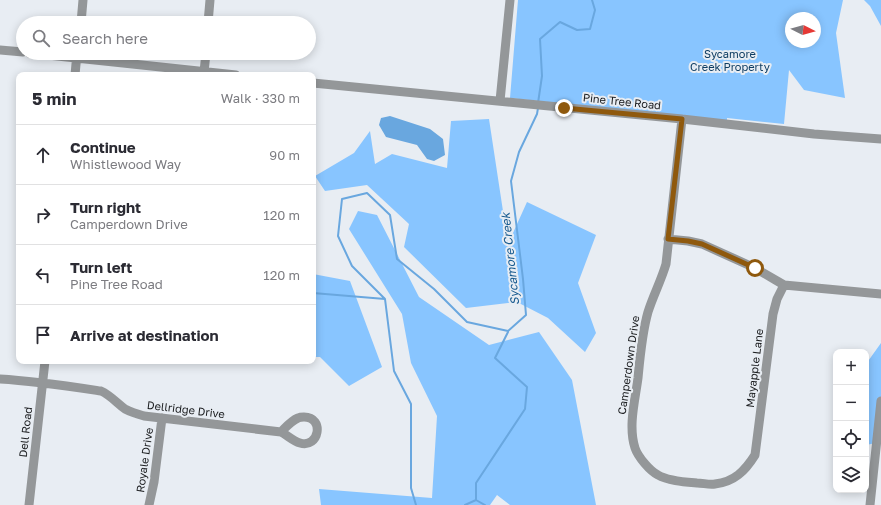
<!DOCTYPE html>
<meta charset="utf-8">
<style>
body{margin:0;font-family:"Golos Text",sans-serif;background:#f7f7f7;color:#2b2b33}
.controls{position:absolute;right:12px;bottom:12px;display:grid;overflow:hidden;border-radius:8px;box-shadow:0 2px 10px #0003}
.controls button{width:36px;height:36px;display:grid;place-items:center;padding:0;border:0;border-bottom:1px solid #e1e1e2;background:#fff;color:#2b2b33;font:20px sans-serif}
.compass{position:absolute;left:785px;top:12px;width:36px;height:36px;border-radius:50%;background:#fff;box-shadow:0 2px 10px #0003;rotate:96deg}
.stop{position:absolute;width:12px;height:12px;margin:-9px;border:3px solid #8f590d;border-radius:50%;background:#fff}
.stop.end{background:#8f590d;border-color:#fff;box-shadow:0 1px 4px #0008}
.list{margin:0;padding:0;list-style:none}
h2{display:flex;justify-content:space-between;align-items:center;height:52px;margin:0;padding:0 16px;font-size:17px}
h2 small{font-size:13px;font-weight:400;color:#7c7c81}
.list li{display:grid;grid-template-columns:26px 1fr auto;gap:12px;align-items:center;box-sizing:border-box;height:60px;padding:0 16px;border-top:1px solid #e1e1e2}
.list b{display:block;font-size:15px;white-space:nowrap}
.list p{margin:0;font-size:13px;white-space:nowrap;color:#7c7c81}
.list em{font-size:13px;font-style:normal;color:#7c7c81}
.icon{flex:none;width:22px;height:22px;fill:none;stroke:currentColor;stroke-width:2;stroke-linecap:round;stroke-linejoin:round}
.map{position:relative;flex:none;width:881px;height:505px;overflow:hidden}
.search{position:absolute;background:#fff;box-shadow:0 2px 10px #0003;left:16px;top:16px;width:300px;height:44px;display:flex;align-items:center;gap:10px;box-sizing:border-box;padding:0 14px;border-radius:22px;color:#7c7c81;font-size:15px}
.panel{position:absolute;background:#fff;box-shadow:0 2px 10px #0003;left:16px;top:72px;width:300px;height:292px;border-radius:8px}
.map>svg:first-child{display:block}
.green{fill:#88c5ff;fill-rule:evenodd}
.water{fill:#69a7df}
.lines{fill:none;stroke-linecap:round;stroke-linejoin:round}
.stream{stroke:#69a7df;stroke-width:2}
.minor{stroke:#949799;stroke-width:9}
.route{stroke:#8f590d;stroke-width:5}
.labels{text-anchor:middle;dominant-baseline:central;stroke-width:4;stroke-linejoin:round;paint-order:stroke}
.park-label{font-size:11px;fill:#103e63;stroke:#e8edf3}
.street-label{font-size:11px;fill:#191b1d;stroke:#e8edf3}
.water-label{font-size:12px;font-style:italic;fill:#175a8f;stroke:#e8edf3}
</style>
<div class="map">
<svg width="881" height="505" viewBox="0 0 881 505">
<rect width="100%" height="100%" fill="#e8edf3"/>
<path class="green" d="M 518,0 L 843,0 L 836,33 L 845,98 L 804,90 L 789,70 L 784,124 L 727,118 L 727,121 L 510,98 ZM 791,18 L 815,18 L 815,42 L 791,42 Z
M 864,0 L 881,0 L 881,26 L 870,6 Z
M 489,119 L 508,244 L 527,202 L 596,235 L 578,283 L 596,333 L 585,352 L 548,318 L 517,302 L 466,308 L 404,247 L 409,224 L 367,185 L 325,191 L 315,176 L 354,153 L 370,131 L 375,164 L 392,154 L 447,168 L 451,121 Z
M 358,211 L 377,215 L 419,297 L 489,345 L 539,332 L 572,380 L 596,505 L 510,505 L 497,495 L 490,505 L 321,505 L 319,489 L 432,498 L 437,416 L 411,363 L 402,314 L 349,229 Z
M 313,274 L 350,281 L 382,367 L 349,386 L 320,357 L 313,357 Z
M 881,343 L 881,442 L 866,445 L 866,364 Z"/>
<path class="water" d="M 390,116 L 430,129 L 443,139 L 445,155 L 434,161 L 427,159 L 417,145 L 386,137 L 379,125 L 381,118 Z"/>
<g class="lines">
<path class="stream" d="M 538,103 L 542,76 L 540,39 L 560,22 L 577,30 L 590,29 L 595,10 L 592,0
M 313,293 L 385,299
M 476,500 L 476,483 L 525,409 L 527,387 L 495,358 L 508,332
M 416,505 L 411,488 L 411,404 L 394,371 L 385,299 L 352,266 L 338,236 L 342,199 L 367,193 L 390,215 L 397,259 L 434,289 L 467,322 L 508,331 L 526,315 L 523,279 L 511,181 L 519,152 L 537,114 L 538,108
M 465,505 L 476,500 L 485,505"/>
<path class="minor" d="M 81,23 L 83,0
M 208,23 L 210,0
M 0,50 L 23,52
M 29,53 L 236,75
M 204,72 L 206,53
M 75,75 L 77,53
M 313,83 L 682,119 L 814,134 L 881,139
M 500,101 L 510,0
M 682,119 L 666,264 C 661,281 653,296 648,312 C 642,333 640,357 638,378 C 635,401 628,426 635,448 C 638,457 650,471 658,475 C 668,481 685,482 697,483 C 703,483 709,485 715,484 C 734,482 745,471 755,455 L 773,314 L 777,299 L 784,285
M 668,239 L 688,241 L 702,244 L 755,268 L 784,285 L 881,294
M 0,379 C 34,381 67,386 101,391 C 110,395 117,403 125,409 C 131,412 137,414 144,416 L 281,432 C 287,435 293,441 300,443 C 319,449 325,417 304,417 C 301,417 300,417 298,418 C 291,421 286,427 281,432
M 29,505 L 45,361
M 149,505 L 154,482 L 162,418
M 870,505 L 881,401"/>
</g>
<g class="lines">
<path class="route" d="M 564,108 L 682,119 L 668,239 L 688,241 L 702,244 L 755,268"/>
</g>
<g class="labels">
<g class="park-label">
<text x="730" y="53">Sycamore<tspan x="730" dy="13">Creek Property</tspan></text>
</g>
<g class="street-label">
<text transform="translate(622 101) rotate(6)">Pine Tree Road</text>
<text transform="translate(628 365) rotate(-82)">Camperdown Drive</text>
<text transform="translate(754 368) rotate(-83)">Mayapple Lane</text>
<text transform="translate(186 409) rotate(7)">Dellridge Drive</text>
<text transform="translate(25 432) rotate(-84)">Dell Road</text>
<text transform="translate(144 460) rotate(-82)">Royale Drive</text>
</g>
<g class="water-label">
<text transform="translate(510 259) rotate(-96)">Sycamore Creek</text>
</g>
</g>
</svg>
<div class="controls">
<button>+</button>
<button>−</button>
<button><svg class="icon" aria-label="locate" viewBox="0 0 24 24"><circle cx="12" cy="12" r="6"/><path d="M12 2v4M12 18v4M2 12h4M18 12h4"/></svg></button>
<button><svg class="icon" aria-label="layers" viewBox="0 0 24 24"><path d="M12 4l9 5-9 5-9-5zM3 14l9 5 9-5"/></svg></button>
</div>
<svg class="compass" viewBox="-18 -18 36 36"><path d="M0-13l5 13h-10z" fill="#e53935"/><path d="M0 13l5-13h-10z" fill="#7c7c81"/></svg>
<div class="stop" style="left:755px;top:268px"></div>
<div class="stop end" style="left:564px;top:108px"></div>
<div class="search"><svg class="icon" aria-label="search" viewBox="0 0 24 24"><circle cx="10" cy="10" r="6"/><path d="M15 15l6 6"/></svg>Search here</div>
<section class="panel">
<h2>5 min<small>Walk · 330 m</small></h2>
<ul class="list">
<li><svg class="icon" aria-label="ahead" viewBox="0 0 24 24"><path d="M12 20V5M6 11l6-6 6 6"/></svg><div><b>Continue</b><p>Whistlewood Way</p></div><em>90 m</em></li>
<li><svg class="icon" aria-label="right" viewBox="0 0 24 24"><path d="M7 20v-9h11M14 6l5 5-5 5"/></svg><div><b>Turn right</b><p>Camperdown Drive</p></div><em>120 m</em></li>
<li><svg class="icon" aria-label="left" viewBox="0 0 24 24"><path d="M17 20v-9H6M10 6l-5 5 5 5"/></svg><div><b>Turn left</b><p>Pine Tree Road</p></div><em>120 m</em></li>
<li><svg class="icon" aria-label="arrive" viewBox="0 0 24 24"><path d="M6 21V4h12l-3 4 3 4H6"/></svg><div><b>Arrive at destination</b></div></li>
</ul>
</section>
</div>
